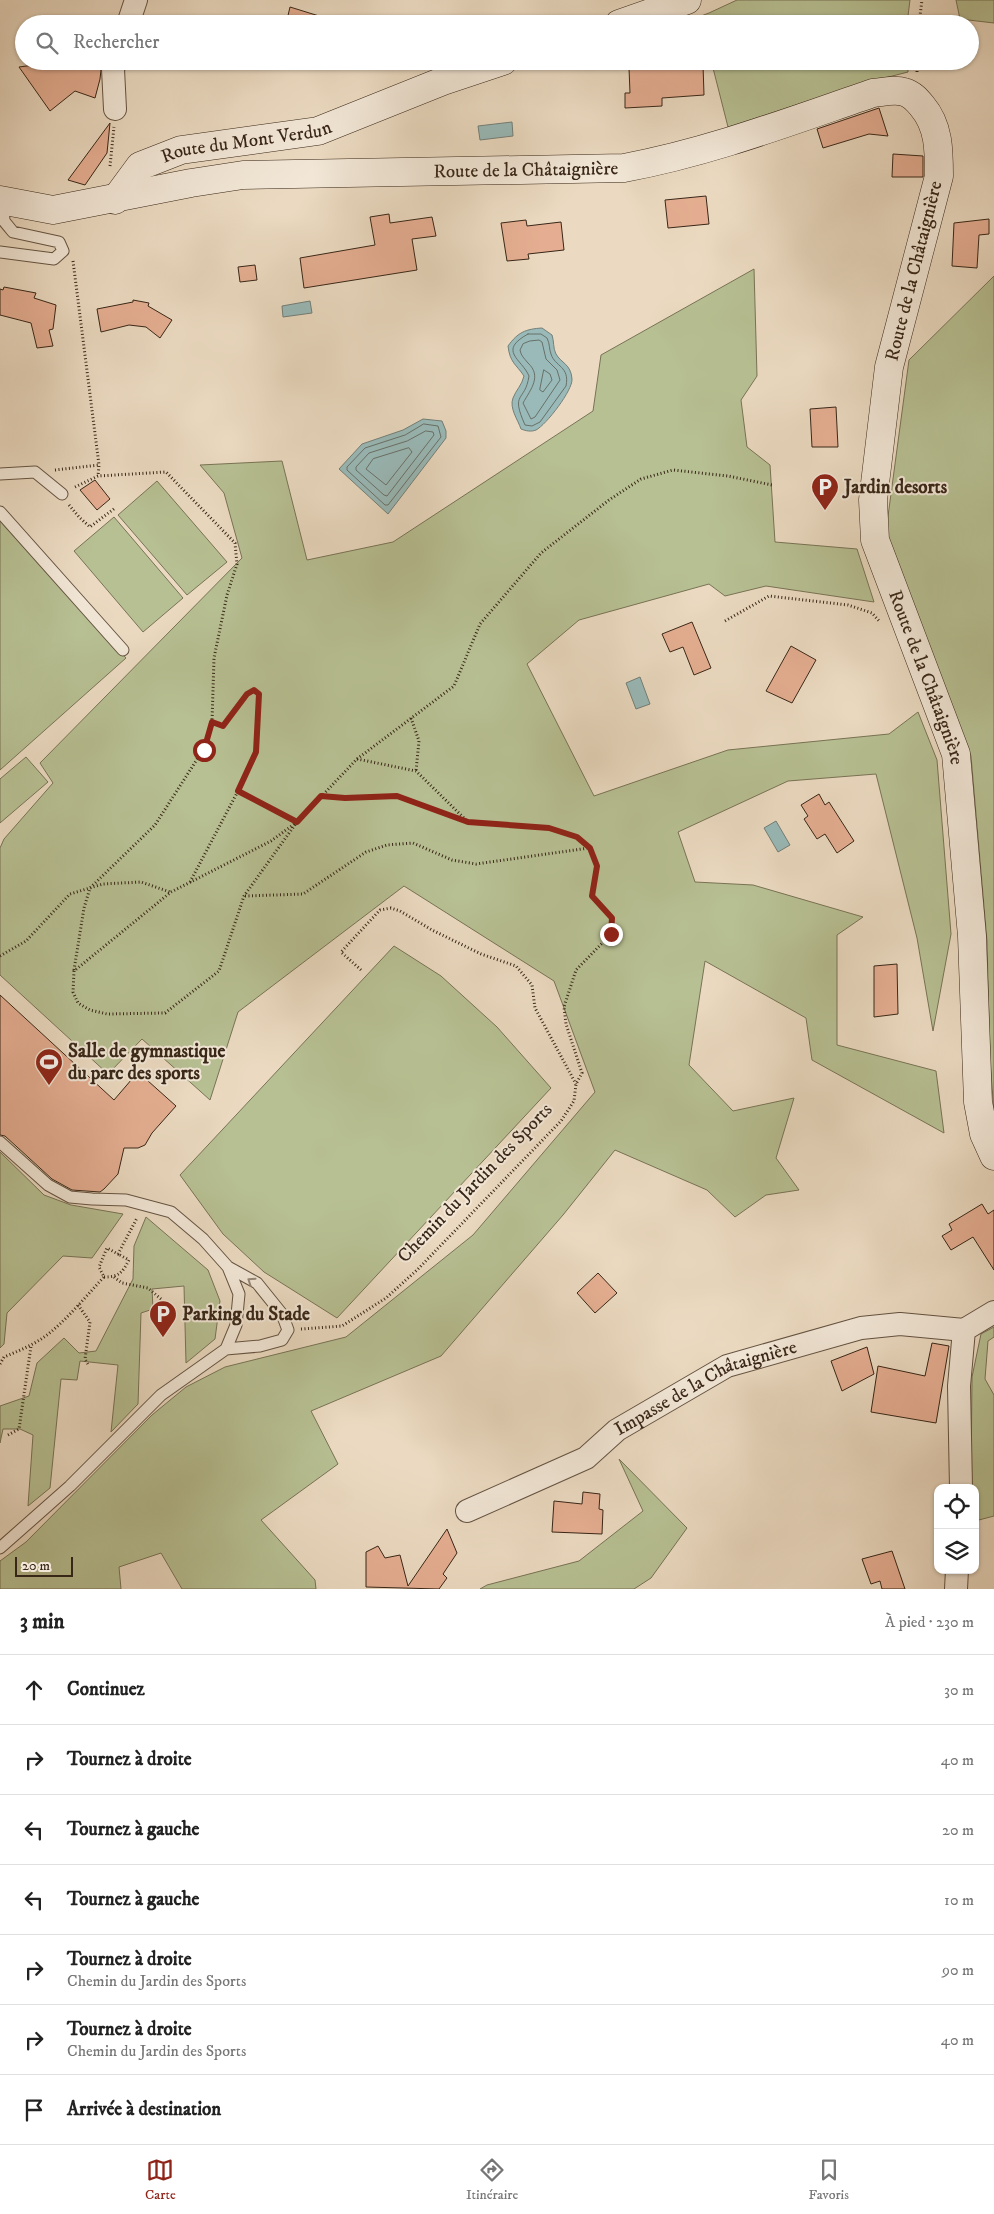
<!DOCTYPE html>
<html lang="fr">
<meta charset="utf-8">
<style>
body{margin:0;font-family:"IM FELL DW Pica",serif;background:#f6f6f6;color:#222}
.controls{position:absolute;right:15px;bottom:15px;display:grid;overflow:hidden;border-radius:10px;box-shadow:0 1px 4px #0004}
.controls button{width:45px;height:45px;display:grid;place-items:center;padding:0;border:0;border-bottom:1px solid #e0e0e0;background:#fff;color:#222;font:25px sans-serif}
.scale{position:absolute;left:15px;bottom:12px;width:58px;box-sizing:border-box;padding-left:5px;border:2px solid #382617;border-top:0;font-size:14px;line-height:18px;white-space:nowrap;color:#382617;-webkit-text-stroke:4px #f2e7d7;paint-order:stroke}
.stop{position:absolute;width:15px;height:15px;margin:-11px;border:4px solid #8f2418;border-radius:50%;background:#fff}
.stop.end{background:#8f2418;border-color:#fff;box-shadow:0 1px 5px #0008}
.list{margin:0;padding:0;list-style:none}
h2{display:flex;justify-content:space-between;align-items:center;height:65px;margin:0;padding:0 20px;font-size:21px}
h2 small{font-size:16px;font-weight:400;color:#767676}
.list li{display:grid;grid-template-columns:32px 1fr auto;gap:15px;align-items:center;box-sizing:border-box;height:70px;padding:0 20px;border-top:1px solid #e0e0e0}
.list b{display:block;font-size:19px;white-space:nowrap}
.list p{margin:0;font-size:16px;white-space:nowrap;color:#767676}
.list em{font-size:16px;font-style:normal;color:#767676}
.icon{flex:none;width:28px;height:28px;fill:none;stroke:currentColor;stroke-width:2;stroke-linecap:round;stroke-linejoin:round}
.map{position:relative;flex:none;width:994px;height:1589px;overflow:hidden}
.search{position:absolute;background:#fff;box-shadow:0 1px 4px #0004;left:15px;right:15px;top:15px;height:55px;display:flex;align-items:center;gap:12px;box-sizing:border-box;padding:0 18px;border-radius:28px;color:#767676;font-size:19px}
.sheet{height:555px;background:#fff}
nav{display:flex;justify-content:space-around;align-items:center;box-sizing:border-box;height:70px;border-top:1px solid #e0e0e0;background:#fff;font-size:14px;color:#767676}
nav a{display:grid;justify-items:center;gap:2px}
nav .on{color:#8f2418}
.map>svg:first-child{display:block}
.green{fill:#b7c093;stroke:#787355}
.water{fill:#99bab9;stroke:#727f78}
.lines{fill:none;stroke-linecap:round;stroke-linejoin:round}
.shore{stroke:#687068;stroke-width:1}
.building{fill:#e5ae92;stroke:#382617}
.lane-casing{stroke:#655342;stroke-width:13}
.street-casing{stroke:#655342;stroke-width:24}
.secondary-casing{stroke:#382617;stroke-width:29}
.path{stroke:#382617;stroke-width:3;stroke-dasharray:1 2.5;stroke-linecap:butt}
.lane{stroke:#f2e7d7;stroke-width:11}
.street{stroke:#f2e7d7;stroke-width:22}
.secondary{stroke:#f2e7d7;stroke-width:28}
.oneway{stroke:#958677}
.route{stroke:#8f2418;stroke-width:6}
.labels{text-anchor:middle;dominant-baseline:central;stroke-width:4;stroke-linejoin:round;paint-order:stroke}
.street-label{font-size:19px;fill:#382617;stroke:#f2e7d7}
.poi-label{font-size:19px;font-weight:bold;fill:#382617;stroke:#f2e7d7;text-anchor:start}
</style>
<div class="map">
<svg width="994" height="1589" viewBox="0 0 994 1589">
<rect width="100%" height="100%" fill="#ebdac1"/>
<filter id="stains"><feTurbulence type="fractalNoise" baseFrequency=".004" numOctaves="4"/><feColorMatrix values="0 0 0 0 .2 0 0 0 0 .09 0 0 0 0 .02 0 0 0 .5 -.17"/></filter>
<radialGradient id="worn" r=".72"><stop offset=".6" stop-color="#630" stop-opacity="0"/><stop offset="1" stop-color="#630" stop-opacity=".3"/></radialGradient>
<path class="green" d="M 737,0 L 910,0 L 907,24 L 680,24 L 709,13 Z
M 956,0 L 994,0 L 994,23 L 960,19 Z
M 697,61 L 908,61 L 908,72 L 861,84 L 728,127 L 712,64 Z
M 754,269 L 757,376 L 741,400 L 747,447 L 770,465 L 775,542 L 857,549 L 874,602 L 766,586 L 725,596 L 709,584 L 579,620 L 527,664 L 594,796 L 728,750 L 889,734 L 918,712 L 937,760 L 951,934 L 933,1031 L 917,938 L 876,774 L 788,781 L 678,832 L 695,882 L 753,885 L 863,917 L 837,935 L 837,1045 L 936,1071 L 944,1133 L 812,1060 L 806,1018 L 705,961 L 689,1065 L 733,1111 L 794,1098 L 776,1158 L 799,1190 L 766,1195 L 735,1217 L 707,1190 L 615,1150 L 563,1215 L 441,1356 L 311,1411 L 338,1464 L 261,1520 L 315,1580 L 316,1589 L 182,1589 L 161,1553 L 119,1567 L 121,1589 L 0,1589 L 0,1561 L 26,1542 L 152,1415 L 186,1387 L 225,1367 L 346,1337 L 473,1235 L 595,1092 L 554,981 L 404,886 L 238,1012 L 210,1100 L 142,1039 L 108,1074 L 0,975 L 0,848 L 4,839 L 53,783 L 40,763 L 242,558 L 224,493 L 200,465 L 282,461 L 307,560 L 393,542 L 593,411 L 601,355 Z
M 994,276 L 994,1111 L 990,1061 L 987,941 L 971,756 L 943,694 L 886,531 L 909,360 Z
M 157,481 L 227,562 L 187,595 L 118,515 Z
M 0,517 L 126,658 L 0,770 Z
M 114,517 L 183,598 L 143,632 L 74,551 Z
M 26,757 L 48,782 L 0,823 L 0,779 Z
M 394,946 L 441,976 L 497,1027 L 551,1088 L 337,1318 L 264,1272 L 223,1234 L 180,1175 Z
M 0,1152 L 44,1195 L 71,1205 L 123,1214 L 92,1258 L 63,1256 L 7,1313 L 4,1344 L 0,1348 Z
M 146,1217 L 208,1270 L 220,1301 L 215,1339 L 186,1363 L 184,1286 L 152,1289 L 153,1309 L 141,1313 L 138,1404 L 111,1432 L 118,1365 L 80,1361 L 77,1380 L 61,1379 L 50,1488 L 28,1506 L 33,1435 L 20,1429 L 3,1429 L 0,1443 L 0,1406 L 29,1396 L 37,1363 L 64,1338 L 79,1353 L 96,1351 L 133,1279 L 134,1246 Z
M 994,1327 L 994,1337 L 988,1341 L 985,1379 L 994,1395 L 994,1516 L 975,1521 L 975,1488 L 971,1488 L 972,1377 L 981,1334 Z
M 619,1459 L 687,1528 L 651,1578 L 634,1589 L 480,1589 L 487,1585 L 579,1561 L 643,1511 Z"/>
<path class="water" d="M 512,122 L 513,136 L 480,140 L 478,126 Z
M 310,301 L 312,313 L 283,317 L 282,306 Z
M 542,328 L 552,335 C 554,340 553,349 556,354 C 561,363 571,364 572,379 C 573,390 546,425 536,430 C 531,432 526,431 521,429 C 518,420 509,408 513,398 C 516,390 522,385 524,376 C 516,364 510,363 508,346 C 518,332 526,329 542,328 Z
M 423,419 L 442,421 L 446,431 L 446,438 L 388,514 L 339,469 L 362,444 L 403,430 Z
M 640,677 L 650,704 L 636,709 L 626,683 Z
M 776,821 L 790,845 L 778,852 L 764,828 Z"/>
<g class="lines">
<path class="shore" d="M 528,334 L 541,334 L 547,338 C 550,344 549,349 551,354 C 555,367 570,366 566,386 L 540,422 L 532,426 L 525,425 C 510,391 525,403 529,376 C 522,359 497,351 528,334 Z
M 530,341 L 539,340 L 542,342 L 546,359 L 557,370 L 560,380 L 535,417 L 531,419 L 523,403 C 531,389 542,376 528,363 C 524,358 521,356 520,350 L 523,344 Z
M 544,370 L 550,374 L 552,380 L 543,392 L 540,390 Z
M 424,424 L 438,426 L 441,437 L 388,505 L 385,505 L 347,470 L 347,467 L 365,448 L 405,435 Z
M 426,431 L 433,432 L 434,435 L 387,496 L 384,495 L 356,470 L 356,467 L 369,453 L 407,441 Z
M 409,448 L 412,452 L 386,485 L 366,469 L 373,459 Z"/>
</g>
<path class="building" d="M 290,7 L 332,20 L 332,24 L 286,24 Z
M 42,61 L 102,61 L 100,79 L 95,98 L 75,91 L 50,111 L 19,67 L 42,64 Z
M 649,61 L 670,61 L 670,67 L 703,65 L 704,95 L 662,98 L 662,106 L 625,108 L 625,93 L 630,93 L 629,68 L 649,67 Z
M 879,108 L 888,136 L 869,134 L 823,148 L 817,129 Z
M 110,123 L 107,153 L 85,185 L 68,180 Z
M 893,154 L 923,156 L 923,177 L 892,177 Z
M 706,196 L 709,224 L 668,228 L 665,200 Z
M 389,214 L 390,223 L 432,217 L 436,236 L 412,239 L 417,270 L 304,288 L 300,258 L 375,245 L 370,217 Z
M 989,219 L 989,234 L 979,235 L 977,268 L 952,266 L 954,223 Z
M 526,220 L 527,226 L 561,222 L 564,250 L 528,254 L 529,259 L 507,261 L 501,223 Z
M 255,265 L 257,280 L 240,282 L 238,267 Z
M 4,287 L 36,293 L 34,298 L 56,305 L 53,329 L 49,330 L 53,346 L 37,348 L 31,323 L 0,315 L 0,289 L 3,290 Z
M 133,300 L 149,303 L 148,306 L 172,320 L 160,338 L 146,327 L 129,325 L 101,332 L 97,309 L 133,302 Z
M 836,407 L 838,447 L 812,447 L 810,409 Z
M 95,480 L 110,499 L 97,510 L 80,490 Z
M 692,622 L 711,668 L 694,675 L 683,647 L 670,652 L 662,634 Z
M 791,646 L 816,660 L 792,703 L 766,691 Z
M 819,794 L 825,805 L 829,802 L 854,841 L 837,853 L 825,834 L 817,839 L 804,819 L 808,816 L 801,805 Z
M 897,964 L 898,1014 L 874,1017 L 874,966 Z
M 0,995 L 114,1100 L 138,1072 L 176,1106 L 152,1133 L 145,1145 L 138,1148 L 124,1148 L 118,1174 L 104,1189 L 100,1192 L 72,1190 L 52,1179 L 5,1136 L 0,1135 Z
M 982,1204 L 988,1214 L 994,1210 L 994,1270 L 973,1237 L 951,1250 L 942,1236 L 952,1230 L 949,1224 Z
M 598,1273 L 617,1293 L 595,1313 L 577,1293 Z
M 932,1343 L 949,1346 L 936,1423 L 871,1412 L 878,1366 L 925,1376 Z
M 867,1347 L 874,1374 L 842,1391 L 831,1361 Z
M 583,1492 L 600,1494 L 599,1509 L 603,1510 L 602,1534 L 552,1532 L 554,1501 L 582,1504 Z
M 447,1529 L 457,1553 L 443,1574 L 447,1578 L 439,1589 L 366,1587 L 366,1552 L 378,1546 L 385,1558 L 400,1555 L 408,1586 Z
M 892,1551 L 905,1589 L 882,1589 L 880,1581 L 871,1584 L 862,1559 Z"/>
<g class="lines">
<g class="lane-casing">
<path id="lane" d="M 0,252 L 54,259 L 63,251 L 59,242 L 13,232 L 4,221 L 3,202
M 0,474 L 35,472 L 62,494
M 0,512 L 123,650
M 0,1142 L 48,1185 L 70,1197 L 92,1199 L 126,1200 L 171,1212 L 203,1239 L 228,1267 L 257,1283 L 282,1314 L 288,1330 L 282,1340 L 260,1346 L 226,1349 L 161,1395 L 70,1486 L 0,1548
M 226,1349 L 236,1325 L 239,1294 L 228,1267"/>
</g>
<g class="street-casing">
<g id="street">
<path d="M 128,24 L 136,0"/>
<path d="M 115,109 L 113,69 L 116,61"/>
<path d="M 961,1488 L 959,1386 L 964,1330 L 994,1312"/>
<path id="s1" d="M 467,1511 L 586,1458 L 617,1430 L 727,1366 L 861,1328 L 900,1324 L 964,1330"/>
<path d="M 956,1589 L 957,1570"/>
</g>
</g>
<g class="secondary-casing">
<g id="secondary">
<path d="M 619,24 L 687,0"/>
<path id="s2" d="M 0,200 L 53,210 L 191,183 L 243,175 L 624,168 C 710,152 791,121 873,93 C 883,92 895,89 904,92 C 912,94 917,100 922,106 C 939,126 939,150 939,176 L 889,367 L 873,500 L 875,540 L 956,754 L 972,936 L 978,1102 L 984,1134 L 994,1156"/>
<path id="s3" d="M 115,200 L 140,166 L 181,150 L 318,131 L 443,81 L 503,61"/>
</g>
</g>
<path class="path" d="M 919,24 L 922,0
M 917,72 L 917,61
M 110,166 L 114,127
M 73,261 L 99,465 L 98,476
M 55,470 L 99,465
M 75,487 L 98,476 L 166,472 L 235,543 L 237,564 L 227,595 L 214,658 L 212,722 L 223,726 L 247,693 L 254,690 L 259,694 L 257,752 L 238,791 L 297,822
M 69,505 L 79,517 L 90,527 L 115,508
M 725,621 L 769,596 L 848,605 L 872,613 L 880,622
M 411,718 L 419,741 L 416,771
M 357,759 L 416,771 L 466,820
M 297,822 L 271,841 L 171,892 L 74,971 L 73,992 L 78,1003 L 90,1010 L 107,1014 L 165,1013 L 219,971 L 244,896 L 297,822 L 357,759 L 454,686 L 480,624 L 541,553 L 609,500 L 641,479 L 673,470 L 728,476 L 772,485
M 190,882 L 238,791
M 245,896 L 303,894 L 366,852 L 387,845 L 413,843 L 452,860 L 476,864 L 589,848
M 0,956 L 26,941 L 70,894 L 103,884 L 141,882 L 170,892
M 74,970 L 84,908 L 90,888 L 155,825 L 203,750 L 212,722
M 361,970 L 341,952 L 380,910 L 391,908 L 400,911 L 432,930 L 481,954 L 516,966 L 532,985 L 535,1008 L 576,1084
M 104,1277 C 119,1277 122,1273 129,1260 L 118,1254
M 114,1277 L 122,1283 L 148,1288 L 161,1299
M 78,1305 L 90,1322 L 85,1359 L 89,1366
M 301,1329 L 342,1326 L 386,1298 L 417,1270 L 561,1121 L 574,1101 L 576,1084 L 582,1073 L 566,1024 L 564,1007 L 576,970 L 611,934 L 612,918 L 592,896 L 597,866 L 590,848 L 577,837 L 549,828 L 468,822 L 397,796 L 345,798 L 321,796
M 0,1364 L 4,1357 C 21,1350 38,1343 52,1331 C 71,1315 87,1295 104,1277 L 99,1267 L 107,1248 L 118,1254 L 137,1218
M 8,1435 L 19,1429 L 31,1346"/>
<use href="#lane" class="lane"/>
<use href="#street" class="street"/>
<use href="#secondary" class="secondary"/>
</g>
<defs><path id="oneway-chevron" d="M-2-3.5L2.5 0L-2 3.5" fill="none" stroke-width="1.6" stroke-linecap="round" stroke-linejoin="round" transform="scale(1.25)"/></defs>
<use class="oneway" href="#oneway-chevron" transform="translate(251 1281) rotate(-146)"/>
<g class="lines">
<path class="route" d="M 204,750 L 212,722 L 223,726 L 247,694 L 254,690 L 259,694 L 256,752 L 238,791 L 297,822 L 321,796 L 345,798 L 397,796 L 468,822 L 549,828 L 577,837 L 590,848 L 597,866 L 592,896 L 612,918 L 611,934"/>
</g>
<defs>
<g id="parking-pin" transform="scale(1.4375)"><path d="M0 17L-7.5 6A9.5 9.5 0 1 1 7.5 6Z" fill="#8f2418" stroke="#f2e7d7"/><path d="M-3.5-5.5H1a3.5 3.5 0 0 1 0 7H-1V5.5H-3.5ZM-1-3.4V-.6H.8a1.4 1.4 0 0 0 0-2.8Z" fill="#fff"/></g>
<g id="stadium-pin" transform="scale(1.4375)"><path d="M0 17L-7.5 6A9.5 9.5 0 1 1 7.5 6Z" fill="#8f2418" stroke="#f2e7d7"/><path d="M0-5a6.5 5 0 1 0 0 10a6.5 5 0 1 0 0-10ZM-3.5-1.8h7v3.6h-7Z" fill="#fff"/></g>
</defs>
<g fill-rule="evenodd">
<use href="#parking-pin" x="825" y="487"/>
<use href="#stadium-pin" x="49" y="1062"/>
<use href="#parking-pin" x="163" y="1314"/>
</g>
<g class="labels">
<g class="street-label">
<text stroke="none"><textPath href="#s3" startOffset="152">Route du Mont Verdun</textPath></text>
<text stroke="none"><textPath href="#s2" startOffset="530">Route de la Châtaignière</textPath></text>
<text transform="translate(914 271) rotate(-76)">Route de la Châtaignière</text>
<text stroke="none"><textPath href="#s2" startOffset="1535">Route de la Châtaignière</textPath></text>
<text transform="translate(475 1183) rotate(-46)">Chemin du Jardin des Sports</text>
<text stroke="none"><textPath href="#s1" startOffset="271">Impasse de la Châtaignière</textPath></text>
</g>
<g class="poi-label">
<text x="844" y="487">Jardin desorts</text>
<text x="68" y="1051">Salle de gymnastique<tspan x="68" dy="22">du parc des sports</tspan></text>
<text x="182" y="1314">Parking du Stade</text>
</g>
</g>
<rect width="100%" height="100%" filter="url(#stains)"/>
<rect width="100%" height="100%" fill="url(#worn)"/>
</svg>
<div class="controls">
<button><svg class="icon" aria-label="locate" viewBox="0 0 24 24"><circle cx="12" cy="12" r="6"/><path d="M12 2v4M12 18v4M2 12h4M18 12h4"/></svg></button>
<button><svg class="icon" aria-label="layers" viewBox="0 0 24 24"><path d="M12 4l9 5-9 5-9-5zM3 14l9 5 9-5"/></svg></button>
</div>
<div class="scale">20 m</div>
<div class="stop" style="left:204px;top:750px"></div>
<div class="stop end" style="left:611px;top:934px"></div>
<div class="search"><svg class="icon" aria-label="search" viewBox="0 0 24 24"><circle cx="10" cy="10" r="6"/><path d="M15 15l6 6"/></svg>Rechercher</div>
</div>
<section class="sheet">
<h2>3 min<small>À pied · 230 m</small></h2>
<ul class="list">
<li><svg class="icon" aria-label="ahead" viewBox="0 0 24 24"><path d="M12 20V5M6 11l6-6 6 6"/></svg><div><b>Continuez</b></div><em>30 m</em></li>
<li><svg class="icon" aria-label="right" viewBox="0 0 24 24"><path d="M7 20v-9h11M14 6l5 5-5 5"/></svg><div><b>Tournez à droite</b></div><em>40 m</em></li>
<li><svg class="icon" aria-label="left" viewBox="0 0 24 24"><path d="M17 20v-9H6M10 6l-5 5 5 5"/></svg><div><b>Tournez à gauche</b></div><em>20 m</em></li>
<li><svg class="icon" aria-label="left" viewBox="0 0 24 24"><path d="M17 20v-9H6M10 6l-5 5 5 5"/></svg><div><b>Tournez à gauche</b></div><em>10 m</em></li>
<li><svg class="icon" aria-label="right" viewBox="0 0 24 24"><path d="M7 20v-9h11M14 6l5 5-5 5"/></svg><div><b>Tournez à droite</b><p>Chemin du Jardin des Sports</p></div><em>90 m</em></li>
<li><svg class="icon" aria-label="right" viewBox="0 0 24 24"><path d="M7 20v-9h11M14 6l5 5-5 5"/></svg><div><b>Tournez à droite</b><p>Chemin du Jardin des Sports</p></div><em>40 m</em></li>
<li><svg class="icon" aria-label="arrive" viewBox="0 0 24 24"><path d="M6 21V4h12l-3 4 3 4H6"/></svg><div><b>Arrivée à destination</b></div></li>
</ul>
</section>
<nav>
<a class="on"><svg class="icon" aria-label="map" viewBox="0 0 24 24"><path d="M3 6l6-2 6 2 6-2v14l-6 2-6-2-6 2zM9 4v14M15 6v14"/></svg>Carte</a>
<a><svg class="icon" aria-label="directions" viewBox="0 0 24 24"><path d="M12 3l9 9-9 9-9-9zM9 14v-3h6M13 9l2 2-2 2"/></svg>Itinéraire</a>
<a><svg class="icon" aria-label="saved" viewBox="0 0 24 24"><path d="M7 4h10v16l-5-4-5 4z"/></svg>Favoris</a>
</nav>
